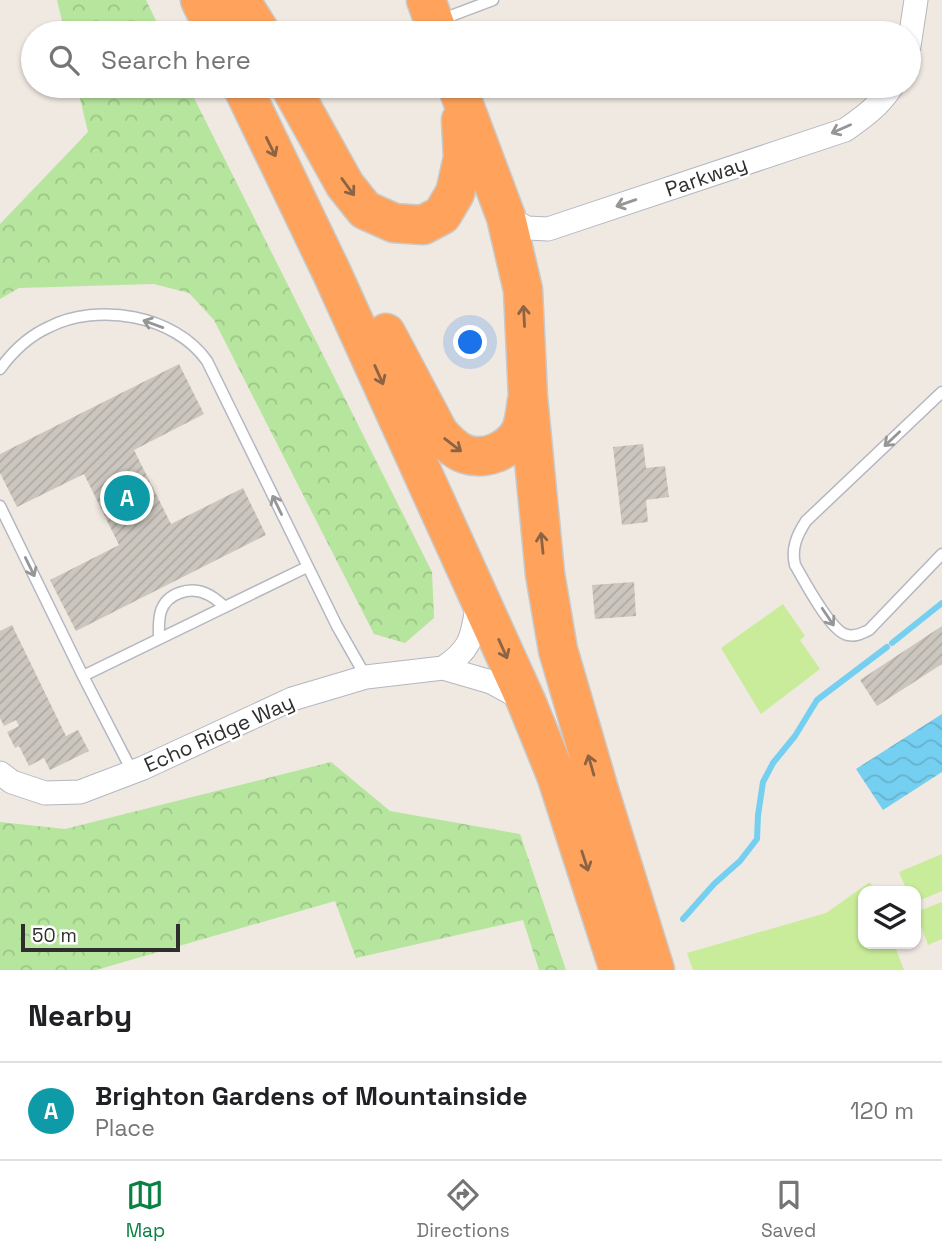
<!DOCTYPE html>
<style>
body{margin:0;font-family:"Space Grotesk",sans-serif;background:#f2f2f2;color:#202124}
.controls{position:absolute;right:21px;bottom:21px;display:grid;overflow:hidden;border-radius:14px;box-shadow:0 2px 5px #0004}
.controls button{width:63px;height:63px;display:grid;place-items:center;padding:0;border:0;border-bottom:2px solid #e0e0e0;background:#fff;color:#202124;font:35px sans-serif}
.scale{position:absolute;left:21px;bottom:18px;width:159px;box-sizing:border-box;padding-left:7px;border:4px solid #2e2e2e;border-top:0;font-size:19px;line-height:24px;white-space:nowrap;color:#2e2e2e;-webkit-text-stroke:5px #fff;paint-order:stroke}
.you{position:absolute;left:471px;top:343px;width:24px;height:24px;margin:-18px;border:5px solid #fff;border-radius:50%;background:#1a73e8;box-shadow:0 0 0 10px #1a73e833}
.badge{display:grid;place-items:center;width:46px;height:46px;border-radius:50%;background:#0b8043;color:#fff;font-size:23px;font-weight:700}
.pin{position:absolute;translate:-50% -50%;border:4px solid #fff;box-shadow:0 2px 7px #0006}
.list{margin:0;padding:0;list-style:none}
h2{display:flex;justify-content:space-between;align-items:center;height:91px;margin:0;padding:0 28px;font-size:30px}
h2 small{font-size:23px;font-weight:400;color:#757577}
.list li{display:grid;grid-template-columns:46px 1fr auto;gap:21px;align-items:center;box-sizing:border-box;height:98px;padding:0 28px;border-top:2px solid #e0e0e0}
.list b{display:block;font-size:26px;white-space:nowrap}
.list p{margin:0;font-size:23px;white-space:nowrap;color:#757577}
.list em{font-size:23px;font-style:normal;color:#757577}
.icon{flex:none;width:38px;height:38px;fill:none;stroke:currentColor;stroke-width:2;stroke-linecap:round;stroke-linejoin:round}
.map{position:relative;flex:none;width:942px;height:970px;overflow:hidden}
.search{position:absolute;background:#fff;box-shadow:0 2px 5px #0004;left:21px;right:21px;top:21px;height:77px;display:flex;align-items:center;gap:18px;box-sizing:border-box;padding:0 24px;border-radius:38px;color:#757577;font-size:26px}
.sheet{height:189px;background:#fff}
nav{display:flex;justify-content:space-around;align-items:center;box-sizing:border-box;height:98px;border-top:2px solid #e0e0e0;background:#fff;font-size:19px;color:#757577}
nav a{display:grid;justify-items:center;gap:4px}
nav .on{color:#0b8043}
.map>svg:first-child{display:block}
.forest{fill:url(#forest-crowns)}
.pitch{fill:#c9ec9a}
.water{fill:url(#water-waves)}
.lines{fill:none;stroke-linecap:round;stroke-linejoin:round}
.stream{stroke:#75cff0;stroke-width:6}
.building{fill:url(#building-hatch)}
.lane-casing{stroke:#b4b7c1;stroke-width:13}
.street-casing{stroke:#b4b7c1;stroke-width:25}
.highway-casing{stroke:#c9c9c9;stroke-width:41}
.lane{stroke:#fff;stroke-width:10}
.street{stroke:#fff;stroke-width:23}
.highway{stroke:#ffa35c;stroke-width:38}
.oneway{stroke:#969696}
.oneway2{stroke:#8c6343}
.labels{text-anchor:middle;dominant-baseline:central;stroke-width:5;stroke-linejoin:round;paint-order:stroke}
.street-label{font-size:21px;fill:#2e2e2e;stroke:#fff}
</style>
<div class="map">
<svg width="942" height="970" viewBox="0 0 942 970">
<defs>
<pattern id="forest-crowns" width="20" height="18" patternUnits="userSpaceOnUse" patternTransform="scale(1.75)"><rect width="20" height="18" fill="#b6e59e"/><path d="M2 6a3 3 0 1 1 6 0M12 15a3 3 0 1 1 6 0" fill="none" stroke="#9dc588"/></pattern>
<pattern id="water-waves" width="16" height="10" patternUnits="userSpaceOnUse" patternTransform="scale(1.75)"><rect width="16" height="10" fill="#75cff0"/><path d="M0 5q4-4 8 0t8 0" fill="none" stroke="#66b2ce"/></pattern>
<pattern id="building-hatch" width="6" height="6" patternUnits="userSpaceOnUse" patternTransform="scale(1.75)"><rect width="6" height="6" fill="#cbc7bf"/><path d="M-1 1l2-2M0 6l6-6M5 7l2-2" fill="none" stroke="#afaba4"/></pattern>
</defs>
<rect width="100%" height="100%" fill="#efe9e1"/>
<path class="forest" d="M 57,0 L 146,0 L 162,33 L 65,33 Z
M 77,86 L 188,86 L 432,572 L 434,618 L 405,643 L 374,634 L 214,320 L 189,293 L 154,284 L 19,288 L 0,299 L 0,224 L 88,132 Z
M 331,762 L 390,811 L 520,834 L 566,970 L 539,970 L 523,920 L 356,958 L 335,901 L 96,970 L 0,970 L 0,822 L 65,829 Z"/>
<path class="pitch" d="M 783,604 L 805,636 L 800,640 L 820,669 L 761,714 L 721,648 Z
M 942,854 L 942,891 L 916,902 L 916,891 L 907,891 L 899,872 Z
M 870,882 L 874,891 L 863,891 L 863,944 L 894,944 L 904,970 L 693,970 L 687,953 L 826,913 Z
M 942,902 L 942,939 L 928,945 L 916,912 Z"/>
<path class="water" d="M 942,714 L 942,772 L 883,810 L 856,769 Z"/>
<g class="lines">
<path class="stream" d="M 892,643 L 942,603
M 683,919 L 714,884 L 740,861 L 757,839 L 758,815 L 763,782 L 773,763 L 795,736 L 817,700 L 887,647"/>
</g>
<path class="building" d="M 179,364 L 204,414 L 134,450 L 171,524 L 243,488 L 266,535 L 76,631 L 50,580 L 119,545 L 84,474 L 17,507 L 0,473 L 0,454 Z
M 643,444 L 646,468 L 665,466 L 669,497 L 646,500 L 648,522 L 622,525 L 613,447 Z
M 634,582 L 636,616 L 595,619 L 592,585 Z
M 12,625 L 66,736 L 78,730 L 89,751 L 50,770 L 44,758 L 29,766 L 19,746 L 15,748 L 7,732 L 19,726 L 16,720 L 4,726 L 0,718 L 0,631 Z
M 942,626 L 942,664 L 877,706 L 860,680 Z"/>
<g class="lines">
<g class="lane-casing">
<path id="lane" d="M 440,20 L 493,0
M 0,369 C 13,351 29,336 49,327 C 98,302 175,315 207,361 L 337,626 L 366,677
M 942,392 L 806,521 C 797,535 791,548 795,565 C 804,580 831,633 848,635 C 856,637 862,633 869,630 L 942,554
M 0,506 L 83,676 L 132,771
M 159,639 C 159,630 158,620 161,611 C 167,593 190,586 207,594 C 214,597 219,602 225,607
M 83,676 L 307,567"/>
</g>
<g class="street-casing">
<path id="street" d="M 909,46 L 916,0
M 506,217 L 527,228 L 548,229 L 845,130 C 864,117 880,105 892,86
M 443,668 C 473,648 472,636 478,602
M 0,773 L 12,782 L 45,793 L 80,792 L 143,768 L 292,699 L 366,677 L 443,668 L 491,682 L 526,701"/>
</g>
<g class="highway-casing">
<path id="highway" d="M 200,0 L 216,33
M 240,0 L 261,33
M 426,0 L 438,33
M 242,86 L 331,271 L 526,701 L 556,775 L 619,970
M 290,86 L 345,185 L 365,210 L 394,223 L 423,225 L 442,215 L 455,193 L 463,158 L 461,120
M 457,86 L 506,217 L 523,290 L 528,397 L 545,574 L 558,650 L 599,790 L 655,970
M 386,333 L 439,433 C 446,441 454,450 465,454 C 485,461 508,451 519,434 C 525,424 525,412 527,401"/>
</g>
<use href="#lane" class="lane"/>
<use href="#street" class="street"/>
<use href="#highway" class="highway"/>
</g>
<defs><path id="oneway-shaft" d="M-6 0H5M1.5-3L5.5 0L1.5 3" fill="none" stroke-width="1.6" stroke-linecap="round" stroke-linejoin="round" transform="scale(1.75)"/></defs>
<g class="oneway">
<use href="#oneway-shaft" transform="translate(841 129) rotate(156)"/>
<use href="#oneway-shaft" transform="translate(626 203) rotate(161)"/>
<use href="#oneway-shaft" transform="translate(153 324) rotate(-160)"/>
<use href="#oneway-shaft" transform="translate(892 439) rotate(137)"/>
<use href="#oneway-shaft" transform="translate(277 505) rotate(-116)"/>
<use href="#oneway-shaft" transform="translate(30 567) rotate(64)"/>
<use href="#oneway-shaft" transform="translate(828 617) rotate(56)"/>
</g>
<g class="oneway2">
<use href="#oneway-shaft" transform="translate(271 147) rotate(64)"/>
<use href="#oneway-shaft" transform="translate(348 187) rotate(54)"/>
<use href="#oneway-shaft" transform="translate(524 316) rotate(-93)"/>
<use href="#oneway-shaft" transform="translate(379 375) rotate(66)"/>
<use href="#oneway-shaft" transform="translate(453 445) rotate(38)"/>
<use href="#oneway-shaft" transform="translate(542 543) rotate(-96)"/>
<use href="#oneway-shaft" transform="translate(503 649) rotate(66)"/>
<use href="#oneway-shaft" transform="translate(591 765) rotate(-106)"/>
<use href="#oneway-shaft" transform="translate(585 861) rotate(72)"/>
</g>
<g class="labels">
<g class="street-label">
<text transform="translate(706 176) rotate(-19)">Parkway</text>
<text transform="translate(219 733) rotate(-24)">Echo Ridge Way</text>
</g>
</g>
</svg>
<div class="controls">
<button><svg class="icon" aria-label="layers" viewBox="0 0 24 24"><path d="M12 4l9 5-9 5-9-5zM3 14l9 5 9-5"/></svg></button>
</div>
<div class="scale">50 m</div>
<div class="you"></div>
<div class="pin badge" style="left:127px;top:498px;background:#0f9aa8">A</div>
<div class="search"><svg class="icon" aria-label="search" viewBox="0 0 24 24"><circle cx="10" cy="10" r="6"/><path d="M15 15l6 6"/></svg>Search here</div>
</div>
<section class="sheet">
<h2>Nearby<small></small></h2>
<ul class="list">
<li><span class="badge" style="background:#0f9aa8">A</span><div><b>Brighton Gardens of Mountainside</b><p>Place</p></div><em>120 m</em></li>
</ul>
</section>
<nav>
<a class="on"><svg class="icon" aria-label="map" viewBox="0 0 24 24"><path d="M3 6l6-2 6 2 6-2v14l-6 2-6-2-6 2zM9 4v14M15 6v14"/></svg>Map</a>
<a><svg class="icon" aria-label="directions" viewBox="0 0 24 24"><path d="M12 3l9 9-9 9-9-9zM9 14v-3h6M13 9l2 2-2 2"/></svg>Directions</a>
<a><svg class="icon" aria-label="saved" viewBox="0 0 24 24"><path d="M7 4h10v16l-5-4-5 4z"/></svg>Saved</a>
</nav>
